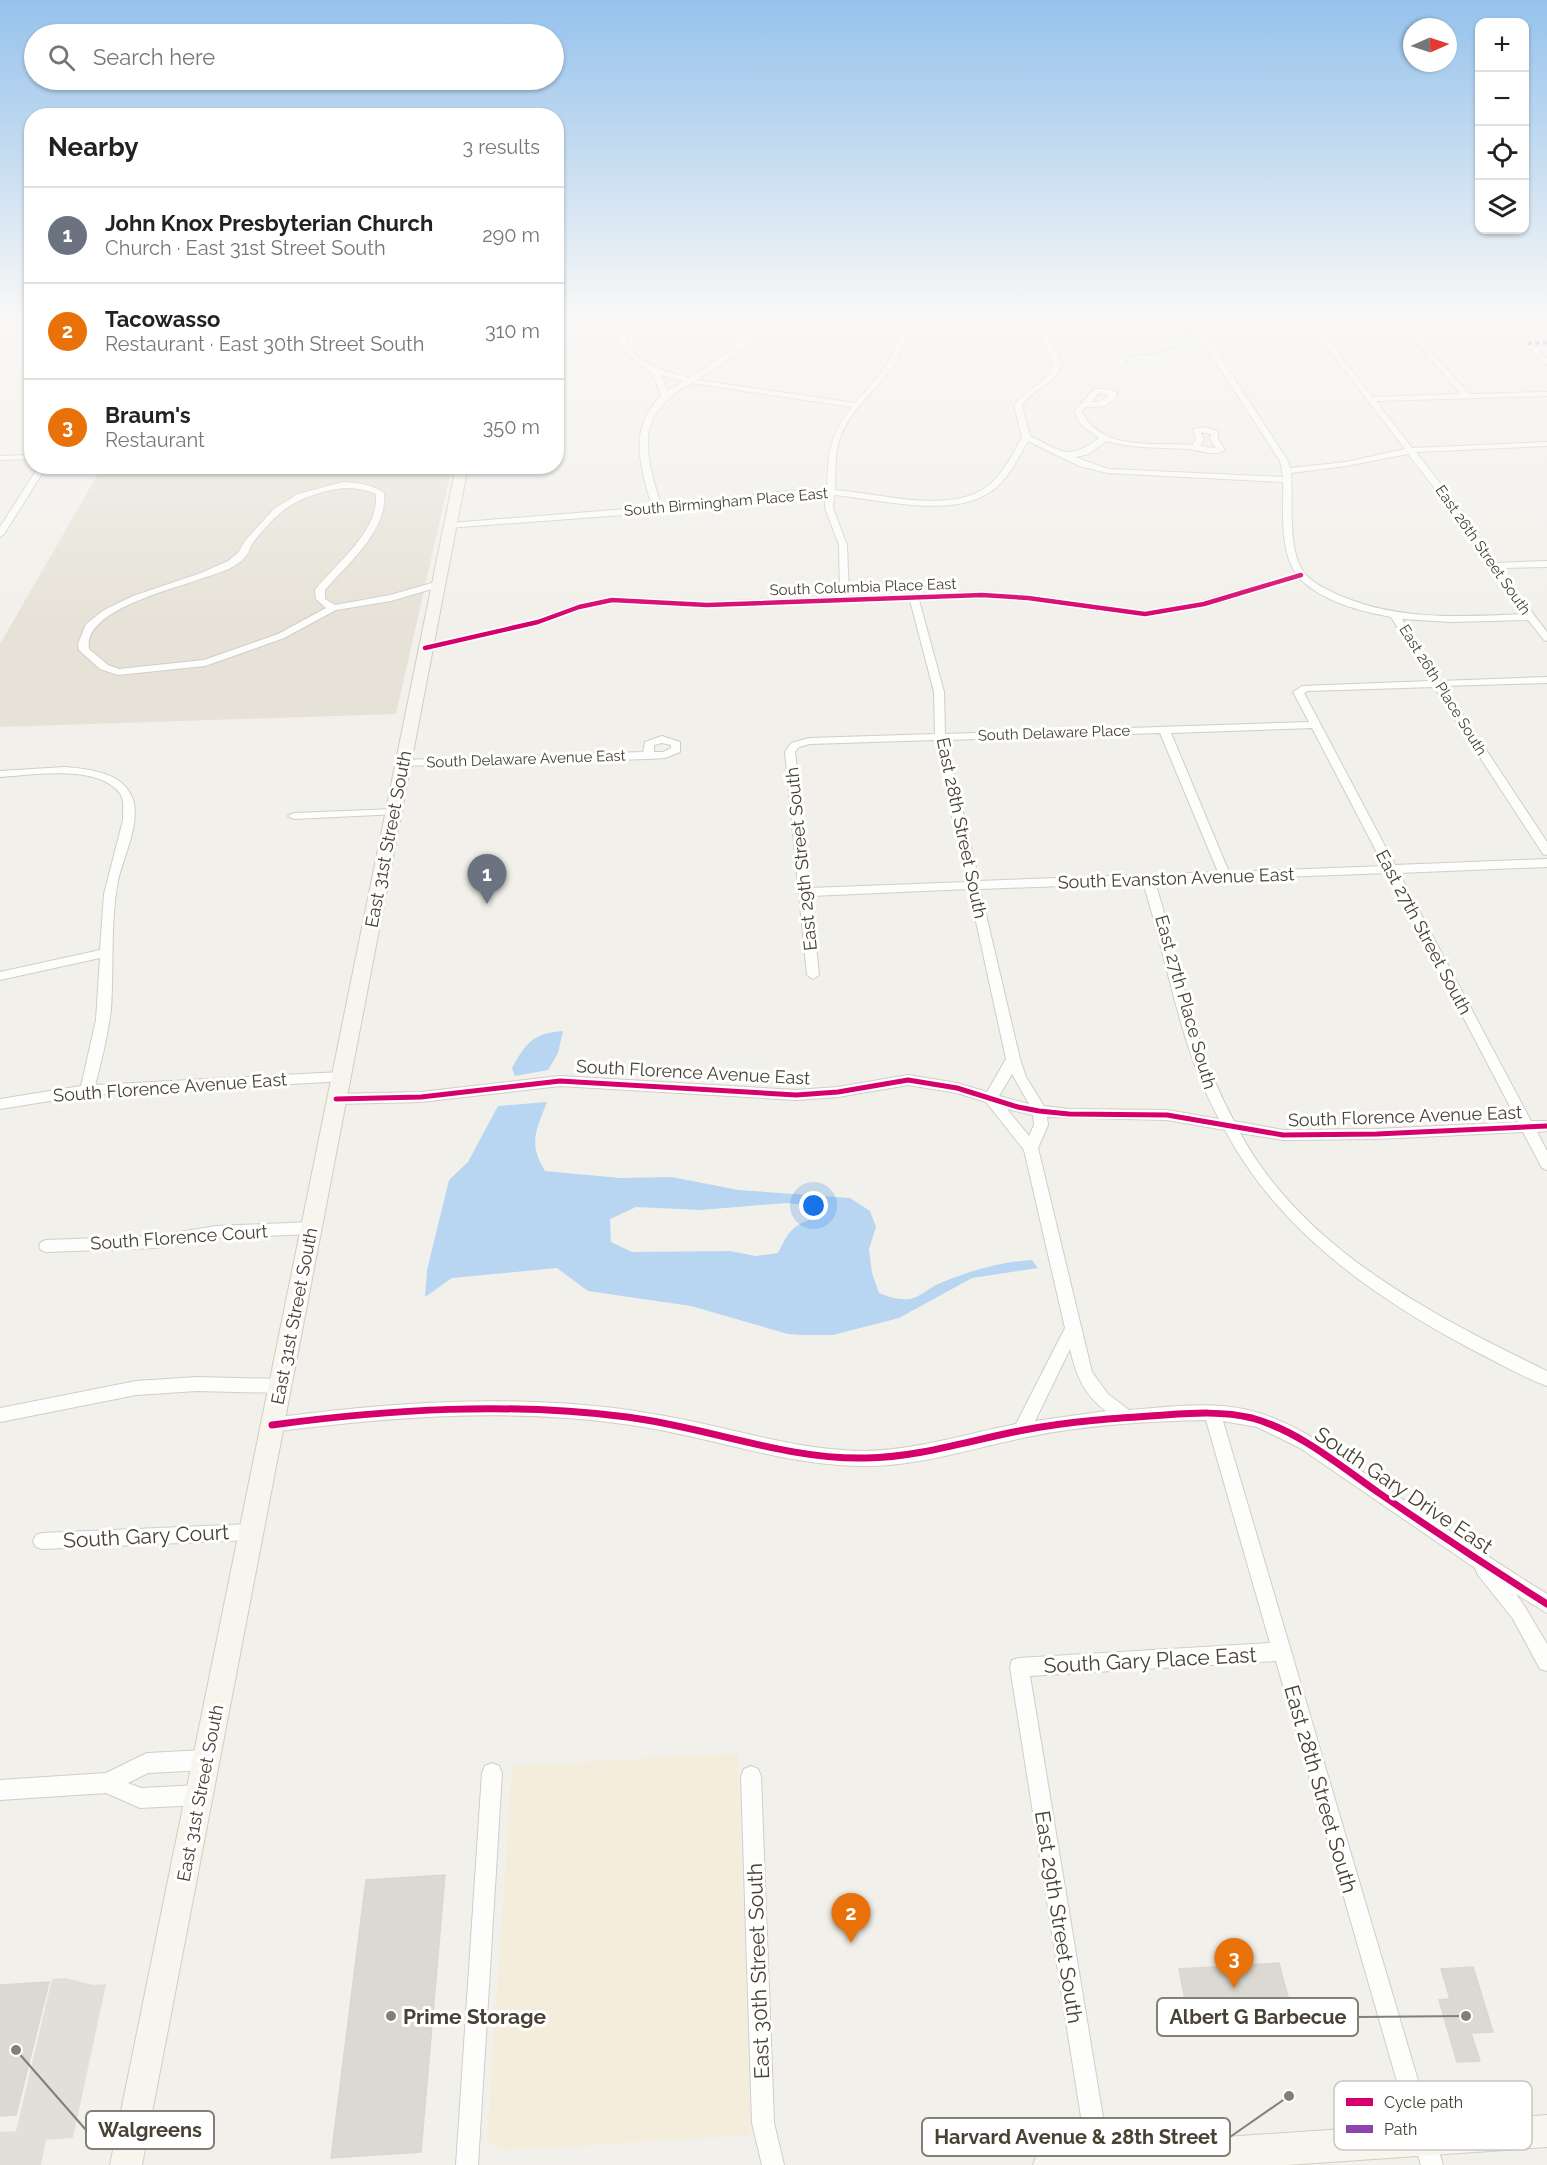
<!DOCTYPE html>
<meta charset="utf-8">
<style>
body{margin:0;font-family:Raleway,sans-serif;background:#f2f2f2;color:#222}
.controls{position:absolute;right:18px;top:18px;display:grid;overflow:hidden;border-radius:12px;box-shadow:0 2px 4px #0004}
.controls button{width:54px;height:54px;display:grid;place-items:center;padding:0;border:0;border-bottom:2px solid #e0e0e0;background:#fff;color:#222;font:30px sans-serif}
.compass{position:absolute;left:1403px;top:18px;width:54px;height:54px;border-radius:50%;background:#fff;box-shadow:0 2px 4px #0004;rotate:87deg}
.you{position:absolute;left:814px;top:1206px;width:21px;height:21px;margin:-15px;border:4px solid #fff;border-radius:50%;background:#1a73e8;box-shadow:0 0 0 9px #1a73e833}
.badge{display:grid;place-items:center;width:39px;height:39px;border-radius:50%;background:#7c3aed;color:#fff;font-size:20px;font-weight:700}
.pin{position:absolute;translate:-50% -50px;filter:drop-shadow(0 2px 3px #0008)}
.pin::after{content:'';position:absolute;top:32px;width:21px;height:18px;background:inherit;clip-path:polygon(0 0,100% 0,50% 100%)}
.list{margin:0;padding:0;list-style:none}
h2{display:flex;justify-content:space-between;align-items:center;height:78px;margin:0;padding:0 24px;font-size:26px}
h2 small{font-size:20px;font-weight:400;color:#767676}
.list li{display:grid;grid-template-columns:39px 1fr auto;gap:18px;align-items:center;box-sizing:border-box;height:96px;padding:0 24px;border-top:2px solid #e0e0e0}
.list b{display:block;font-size:22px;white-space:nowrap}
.list p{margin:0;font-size:20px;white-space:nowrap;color:#767676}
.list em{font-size:20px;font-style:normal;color:#767676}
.icon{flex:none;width:33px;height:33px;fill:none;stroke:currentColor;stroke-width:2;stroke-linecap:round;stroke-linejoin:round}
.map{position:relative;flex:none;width:1547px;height:2165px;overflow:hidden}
.search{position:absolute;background:#fff;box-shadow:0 2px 4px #0004;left:24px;top:24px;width:540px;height:66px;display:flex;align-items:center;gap:15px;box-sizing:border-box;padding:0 21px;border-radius:33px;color:#767676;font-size:22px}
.panel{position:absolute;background:#fff;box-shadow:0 2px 4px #0004;left:24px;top:108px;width:540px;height:366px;border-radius:24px}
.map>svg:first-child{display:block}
.residential{fill:#e6e2d7}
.commercial{fill:#f5eddc}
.parking{fill:#e0dfda}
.water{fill:#b8d6f2;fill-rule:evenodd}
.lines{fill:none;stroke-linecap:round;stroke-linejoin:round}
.stream{stroke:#b8d6f2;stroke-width:2}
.building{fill:#dbd9d2;stroke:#d9d7d0;stroke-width:1.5}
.street-casing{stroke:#cfcec8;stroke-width:2}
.secondary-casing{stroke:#d1cec1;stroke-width:2}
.street{fill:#fdfdfc;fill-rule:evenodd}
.secondary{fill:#f7f5ee;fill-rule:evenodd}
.quiet{stroke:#8e44ad;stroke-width:3;stroke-dasharray:5 3;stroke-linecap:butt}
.cycleway-far2-casing{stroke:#fff;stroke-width:8}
.cycleway-far1-casing{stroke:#fff;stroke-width:9}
.cycleway-casing{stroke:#fff;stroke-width:10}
.cycleway-far2{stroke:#d6006c;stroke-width:4.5}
.cycleway-far1{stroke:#d6006c;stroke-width:5}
.cycleway{stroke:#d6006c;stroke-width:7}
.poi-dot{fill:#837f74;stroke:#fff;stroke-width:2}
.labels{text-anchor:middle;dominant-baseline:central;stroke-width:6;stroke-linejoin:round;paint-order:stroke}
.far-street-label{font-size:15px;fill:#484235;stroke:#fff}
.street-label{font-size:18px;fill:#484235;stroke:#fff}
.near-street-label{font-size:21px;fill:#484235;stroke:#fff}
.near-poi-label{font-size:21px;font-weight:bold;fill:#484235;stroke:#fff;text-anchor:start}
.key{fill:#fff;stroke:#c8c6c2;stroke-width:1.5}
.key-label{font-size:16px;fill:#484235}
.leader{fill:none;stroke:#837f74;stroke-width:2}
.callout-dot{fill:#837f74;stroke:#fff;stroke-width:2}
.callout{fill:#fff;stroke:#837f74;stroke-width:2}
.callout-label{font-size:20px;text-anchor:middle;font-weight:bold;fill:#484235}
</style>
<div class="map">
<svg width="1547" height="2165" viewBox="0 0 1547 2165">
<rect width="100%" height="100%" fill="#f1f0ea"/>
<path class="residential" d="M 102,467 L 452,467 L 396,714 L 0,727 L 0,644 Z"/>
<path class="commercial" d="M 738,1753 L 751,2135 L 500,2151 L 487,2141 L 512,1766 Z"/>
<path class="parking" d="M 66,1978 L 93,1985 L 106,1984 L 73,2138 L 46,2140 L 41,2165 L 0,2165 L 0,2132 L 16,2131 L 52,1979 Z"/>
<path class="water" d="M 563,1031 L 558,1053 L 548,1070 L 515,1076 L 512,1068 C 526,1043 533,1033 563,1031 Z
M 547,1102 C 536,1131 528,1143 545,1171 L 620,1178 L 672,1177 L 738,1190 L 850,1198 L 870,1211 L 876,1227 L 869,1249 L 872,1273 L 879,1293 C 889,1297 898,1300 910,1299 C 920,1297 929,1288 938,1284 C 969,1271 999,1262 1032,1260 L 1038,1268 L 972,1278 L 899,1318 L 833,1335 L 801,1335 L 788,1334 L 691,1306 L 588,1291 L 557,1268 L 452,1278 L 425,1297 L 427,1270 L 449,1180 L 468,1162 L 498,1106 ZM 787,1203 L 823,1207 L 824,1215 C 794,1225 792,1225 778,1253 L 756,1256 L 730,1251 L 632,1252 L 611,1242 L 610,1219 L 636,1207 L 700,1210 Z"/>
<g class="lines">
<path class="stream" d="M 1129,364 L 1125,360 L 1132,355 L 1158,354 L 1188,342 L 1189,334 L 1175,324 L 1181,320"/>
</g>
<path class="building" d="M 445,1875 L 421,2152 L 331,2158 L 366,1880 Z
M 1279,1963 L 1294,2020 L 1281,2020 L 1282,2027 L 1228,2030 L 1223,2007 L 1187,2009 L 1179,1969 Z
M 1473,1967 L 1493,2032 L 1471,2033 L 1480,2061 L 1457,2062 L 1439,2000 L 1450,1999 L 1441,1969 Z
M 49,1982 L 16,2115 L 0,2116 L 0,1985 Z"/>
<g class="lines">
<g class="street-casing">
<path id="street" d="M 622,320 L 629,320 L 627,344 C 641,366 665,371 689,378 L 731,350 L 759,320 L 766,320 C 748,347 723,364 696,380 L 855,403 C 877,378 900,356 901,320 L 909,320 C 907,373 860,391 841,435 C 834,452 836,472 835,490 C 878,493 951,515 988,486 C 1004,473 1013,454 1022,437 L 1014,406 C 1025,389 1048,384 1054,364 L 1034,320 L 1041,320 L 1062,364 C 1055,385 1033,388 1022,406 L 1030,436 C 1062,451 1067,462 1099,438 L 1082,426 L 1074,412 L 1094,389 L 1109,389 L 1117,393 L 1117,397 L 1105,406 L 1086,407 L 1082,412 C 1102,452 1155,442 1192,445 L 1196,440 L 1193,429 L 1205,427 L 1218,431 L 1218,439 L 1225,450 C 1214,457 1200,450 1188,449 C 1160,447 1133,449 1106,441 L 1089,454 L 1075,457 L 1108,469 L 1283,477 L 1280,461 L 1214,359 L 1186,320 L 1193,320 L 1221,358 L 1288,461 L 1290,468 L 1346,462 L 1405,449 L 1306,320 L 1313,320 L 1372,397 L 1461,394 L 1396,320 L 1403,320 L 1469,394 L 1547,392 L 1547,396 L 1376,401 L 1412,448 L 1547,442 L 1547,446 L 1416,452 L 1471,523 L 1494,563 L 1547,561 L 1547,567 L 1498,568 L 1547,632 L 1547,641 L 1544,640 L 1528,620 L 1451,622 L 1402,619 L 1440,681 L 1547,677 L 1547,683 L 1444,686 L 1547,842 L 1547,855 L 1543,854 L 1434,687 L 1308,691 L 1304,693 L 1395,865 L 1547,859 L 1547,867 L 1399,873 L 1531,1121 L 1547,1121 L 1547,1131 L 1537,1132 L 1547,1151 L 1547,1170 L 1542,1168 L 1523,1132 L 1377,1139 L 1283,1140 L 1240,1133 C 1304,1250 1432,1315 1547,1371 L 1547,1386 C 1520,1376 1495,1361 1469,1348 C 1372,1296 1278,1230 1225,1130 L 1167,1120 L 1047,1117 L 1048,1125 L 1038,1148 L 1092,1372 L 1108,1394 L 1129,1410 C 1168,1407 1210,1401 1248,1410 C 1300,1422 1343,1459 1386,1488 C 1439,1524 1492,1560 1547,1594 L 1547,1613 L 1516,1594 L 1525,1607 L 1547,1644 L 1547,1671 L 1540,1669 L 1513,1619 L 1478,1575 L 1475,1568 L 1300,1448 L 1257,1427 L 1223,1421 L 1443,2165 L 1421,2165 L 1276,1661 L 1030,1676 L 1103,2117 L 1119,2165 L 1097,2165 L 1081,2117 L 1010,1667 L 1012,1660 L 1019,1658 L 1270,1643 L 1206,1420 C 1147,1421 1085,1425 1027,1437 C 973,1448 920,1466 864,1466 C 785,1466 709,1436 631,1425 C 512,1407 390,1417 272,1432 L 266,1430 L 264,1425 L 266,1420 L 272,1418 C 375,1404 479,1396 584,1405 C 621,1408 658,1414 695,1422 C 751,1434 807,1451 865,1451 C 916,1450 966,1434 1016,1424 L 1065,1328 L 1024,1150 L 986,1102 L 957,1093 L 908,1085 L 838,1097 L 796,1100 L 560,1086 L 421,1102 L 336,1104 L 331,1103 L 329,1099 L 331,1095 L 336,1094 L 421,1092 L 560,1076 L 796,1090 L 838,1087 L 908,1075 L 957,1083 L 987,1092 L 1006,1059 L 969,889 L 811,896 L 819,975 L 813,979 L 807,975 L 785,752 L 791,743 L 809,738 L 935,734 L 934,692 L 910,600 L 707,608 L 612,603 L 582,609 L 541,624 L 425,651 L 420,648 L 425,645 L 535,620 L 576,605 L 612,597 L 707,602 L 840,597 L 839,545 L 825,508 L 826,494 L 788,496 L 623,515 L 447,528 L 446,526 L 450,523 L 652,507 C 641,467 627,429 661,396 L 653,374 L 629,356 L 619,344 ZM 661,375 L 683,381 L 667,391 ZM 691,383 L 852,407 C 829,436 828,454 827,489 L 788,491 L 661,506 C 645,451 633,416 691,383 ZM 1099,393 L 1109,395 L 1100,402 L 1091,402 ZM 1201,432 L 1211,434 L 1210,439 L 1216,448 L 1200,446 L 1204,440 ZM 1028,441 L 1079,466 L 1108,473 L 1283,482 C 1284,511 1279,548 1296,574 L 1203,601 L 1145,611 L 1028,595 L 982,592 L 849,597 L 847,545 L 833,508 L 834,495 C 879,499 954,520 993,490 C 1009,478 1018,458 1028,441 ZM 1408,454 L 1464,526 L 1478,555 L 1524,614 C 1459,617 1394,621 1334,593 C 1320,586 1305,579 1299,564 C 1288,537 1293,501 1291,473 L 1346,466 ZM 1299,578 C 1323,602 1360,611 1391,617 L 1430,681 L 1302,686 L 1293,692 L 1309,722 L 945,734 L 944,692 L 919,600 L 982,598 L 1028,601 L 1145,617 L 1208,606 ZM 1312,728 L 1384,866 L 1229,872 L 1171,733 ZM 1160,733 L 1218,872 L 979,881 L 946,740 ZM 935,740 L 967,882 L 810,888 L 795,752 L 799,747 L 810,744 ZM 1388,873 L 1518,1122 L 1377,1129 L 1283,1130 L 1234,1121 C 1193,1047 1180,962 1155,882 ZM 1143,883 C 1168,961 1179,1046 1219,1119 L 1167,1110 L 1069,1109 L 1044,1106 L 1026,1077 L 1020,1059 L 980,889 ZM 1012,1074 L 1029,1104 L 999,1096 ZM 1007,1109 L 1033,1115 L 1034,1125 L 1029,1136 ZM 1070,1349 C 1076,1375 1084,1395 1106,1411 L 1035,1421 Z
M 1500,320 L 1507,320 L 1529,342 L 1547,341 L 1547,345 L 1534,346 L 1547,359 L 1547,365 Z
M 32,455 L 32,459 L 0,460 L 0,456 Z
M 39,466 L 47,466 L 4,534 L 0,537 L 0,527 Z
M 343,482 C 357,483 373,484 384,493 C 388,531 347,564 325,590 L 325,599 L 335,605 L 390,595 L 439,581 L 444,584 L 442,586 L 391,601 L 336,610 L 284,638 L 205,666 L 118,675 L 100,669 L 79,650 L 78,644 L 86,624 L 104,610 L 133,596 L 201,573 L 228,561 L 238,553 L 245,541 L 274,509 L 298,494 ZM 343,488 C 355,488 365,489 376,494 C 379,532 336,563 315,590 L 316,599 L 326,608 L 278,634 L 204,660 L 119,669 L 108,665 L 89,649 C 82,609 178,588 206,577 C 219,573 238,567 246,556 C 249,552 250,547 252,544 C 260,533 271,521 280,513 C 298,498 321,491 343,488 Z
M 662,736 L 680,742 L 680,752 L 665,758 L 648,759 L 403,766 L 398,763 L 403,760 L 643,752 L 645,742 ZM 662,743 L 671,745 L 671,748 L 663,752 L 654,752 L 654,745 Z
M 65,767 C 88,769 122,772 132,797 C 142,820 123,858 118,881 C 110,923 114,966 111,1009 C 108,1034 102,1060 95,1085 L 341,1072 L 348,1077 L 346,1081 L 87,1095 L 0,1109 L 0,1099 L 81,1086 L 96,1020 L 100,958 L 0,980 L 0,972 L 100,950 L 104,894 L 123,820 C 123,811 125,799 119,792 C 95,764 32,775 0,777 L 0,771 Z
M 394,809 L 400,812 L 398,814 L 294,819 L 288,816 L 294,813 Z
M 311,1222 L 316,1224 L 318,1228 L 316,1232 L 311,1234 L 216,1238 L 155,1248 L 46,1252 L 41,1250 L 39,1246 L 41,1242 L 46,1240 L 155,1236 L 216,1226 Z
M 197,1377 L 280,1379 L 286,1381 L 288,1386 L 286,1391 L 280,1393 L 197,1391 L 136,1395 L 0,1422 L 0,1408 L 136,1381 Z
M 251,1524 L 257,1526 L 260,1532 L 257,1538 L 251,1540 L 42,1549 L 36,1547 L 33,1541 L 36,1535 L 42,1533 Z
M 206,1750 L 213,1753 L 216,1760 L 213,1767 L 206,1770 L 148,1773 L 128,1783 L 141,1788 L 200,1785 L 207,1788 L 210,1795 L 207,1802 L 200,1805 L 140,1808 L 106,1793 L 0,1800 L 0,1780 L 106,1773 L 147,1753 Z
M 492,1763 L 499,1766 L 502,1773 L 478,2165 L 456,2165 L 482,1773 L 485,1766 Z
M 751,1766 L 758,1769 L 761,1776 L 774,2123 L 784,2165 L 762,2165 L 752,2123 L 741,1776 L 744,1769 Z"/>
</g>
<g class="secondary-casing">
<path id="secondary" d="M 456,466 L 468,466 L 142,2165 L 110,2165 Z
M 1547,2115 L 1547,2147 L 1287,2165 L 1033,2165 L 1037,2153 L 1049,2149 Z"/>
</g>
<use href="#street" class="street"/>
<use href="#secondary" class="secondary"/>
<path class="quiet" d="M 1527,344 L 1547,343"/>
<g class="cycleway-far2-casing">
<path id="cycleway-far2" d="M 425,648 L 538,622 L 579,607 L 612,600 L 707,605 L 982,595 L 1028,598 L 1145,614 L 1204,604 L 1301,575"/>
</g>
<g class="cycleway-far1-casing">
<path id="cycleway-far1" d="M 336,1099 L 421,1097 L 560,1081 L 796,1095 L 838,1092 L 908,1080 L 957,1088 L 1018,1107 L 1039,1111 L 1069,1114 L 1167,1115 L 1283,1135 L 1377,1134 L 1547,1126"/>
</g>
<g class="cycleway-casing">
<path id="cycleway" d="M 272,1425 C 390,1409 509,1402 627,1417 C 707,1427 785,1460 866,1458 C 920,1457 971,1440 1024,1430 C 1071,1421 1118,1418 1165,1415 C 1194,1413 1223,1411 1252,1418 C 1299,1431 1339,1465 1379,1493 C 1434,1531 1490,1568 1547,1604"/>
</g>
<use href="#cycleway-far2" class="cycleway-far2"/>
<use href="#cycleway-far1" class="cycleway-far1"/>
<use href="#cycleway" class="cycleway"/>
</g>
<linearGradient id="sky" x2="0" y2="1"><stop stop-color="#95c2ec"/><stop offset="0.51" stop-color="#f9f8f6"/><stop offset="1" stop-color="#f9f8f6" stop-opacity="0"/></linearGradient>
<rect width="1547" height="624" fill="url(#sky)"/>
<circle class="poi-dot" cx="391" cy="2016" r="6"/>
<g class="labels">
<g class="far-street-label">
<text transform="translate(726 502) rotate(-5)">South Birmingham Place East</text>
<text transform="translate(1483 550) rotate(55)">East 26th Street South</text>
<text transform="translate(863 587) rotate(-2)">South Columbia Place East</text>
<text transform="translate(1443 690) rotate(58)">East 26th Place South</text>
<text transform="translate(1054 733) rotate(-2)">South Delaware Place</text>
<text transform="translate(526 759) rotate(-2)">South Delaware Avenue East</text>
</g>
<g class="street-label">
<text transform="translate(962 828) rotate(78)">East 28th Street South</text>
<text transform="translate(388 839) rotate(-79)">East 31st Street South</text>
<text transform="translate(801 859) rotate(-96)">East 29th Street South</text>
<text transform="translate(1176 878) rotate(-2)">South Evanston Avenue East</text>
<text transform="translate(1424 932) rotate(62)">East 27th Street South</text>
<text transform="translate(1186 1002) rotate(74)">East 27th Place South</text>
<text transform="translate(693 1072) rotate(3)">South Florence Avenue East</text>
<text transform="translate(170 1087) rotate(-4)">South Florence Avenue East</text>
<text transform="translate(1405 1116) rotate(-2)">South Florence Avenue East</text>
<text transform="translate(179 1237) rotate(-4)">South Florence Court</text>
<text transform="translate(294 1316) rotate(-79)">East 31st Street South</text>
<text transform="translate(200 1793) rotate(-79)">East 31st Street South</text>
</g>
<g class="near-street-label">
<text transform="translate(1404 1490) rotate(34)">South Gary Drive East</text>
<text transform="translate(146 1536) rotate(-3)">South Gary Court</text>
<text transform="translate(1150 1660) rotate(-3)">South Gary Place East</text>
<text transform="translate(1321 1789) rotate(74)">East 28th Street South</text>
<text transform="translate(1059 1917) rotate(81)">East 29th Street South</text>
<text transform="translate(758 1971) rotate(-92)">East 30th Street South</text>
</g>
<g class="near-poi-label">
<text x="403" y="2016">Prime Storage</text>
</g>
</g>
<rect x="1334" y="2081" width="198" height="69" rx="9" class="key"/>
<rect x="1346" y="2098" width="27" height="8" fill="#d6006c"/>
<rect x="1346" y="2125" width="27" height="8" fill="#8e44ad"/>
<g class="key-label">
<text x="1384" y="2108">Cycle path</text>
<text x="1384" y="2135">Path</text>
</g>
<path class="leader" d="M1466 2016L1358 2017M16 2050L86 2130M1289 2096L1230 2137"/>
<g class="callout-dot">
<circle cx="1466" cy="2016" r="6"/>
<circle cx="16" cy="2050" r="6"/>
<circle cx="1289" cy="2096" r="6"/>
</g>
<g class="callout">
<rect x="1157" y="1998" width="201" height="38" rx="6"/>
<rect x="86" y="2111" width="128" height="38" rx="6"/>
<rect x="922" y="2118" width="308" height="38" rx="6"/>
</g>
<g class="callout-label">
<text x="1258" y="2024">Albert G Barbecue</text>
<text x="150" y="2137">Walgreens</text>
<text x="1076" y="2144">Harvard Avenue &amp; 28th Street</text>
</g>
</svg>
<div class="controls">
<button>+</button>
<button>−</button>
<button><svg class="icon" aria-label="locate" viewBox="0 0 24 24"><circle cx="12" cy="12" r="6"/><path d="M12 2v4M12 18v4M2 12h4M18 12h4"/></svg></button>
<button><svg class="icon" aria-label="layers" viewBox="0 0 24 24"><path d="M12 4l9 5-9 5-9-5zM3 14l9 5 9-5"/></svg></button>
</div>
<svg class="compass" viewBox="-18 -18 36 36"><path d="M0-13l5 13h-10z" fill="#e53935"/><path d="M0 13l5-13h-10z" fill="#767676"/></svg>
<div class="you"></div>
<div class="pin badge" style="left:487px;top:904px;background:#6b7280">1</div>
<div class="pin badge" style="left:851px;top:1943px;background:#e8710a">2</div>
<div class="pin badge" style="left:1234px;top:1988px;background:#e8710a">3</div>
<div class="search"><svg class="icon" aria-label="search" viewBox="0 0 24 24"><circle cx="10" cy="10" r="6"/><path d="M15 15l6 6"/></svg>Search here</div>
<section class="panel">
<h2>Nearby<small>3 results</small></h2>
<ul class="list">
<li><span class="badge" style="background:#6b7280">1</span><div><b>John Knox Presbyterian Church</b><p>Church · East 31st Street South</p></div><em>290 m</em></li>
<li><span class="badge" style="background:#e8710a">2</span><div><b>Tacowasso</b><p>Restaurant · East 30th Street South</p></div><em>310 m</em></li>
<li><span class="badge" style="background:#e8710a">3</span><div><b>Braum's</b><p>Restaurant</p></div><em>350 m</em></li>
</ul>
</section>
</div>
